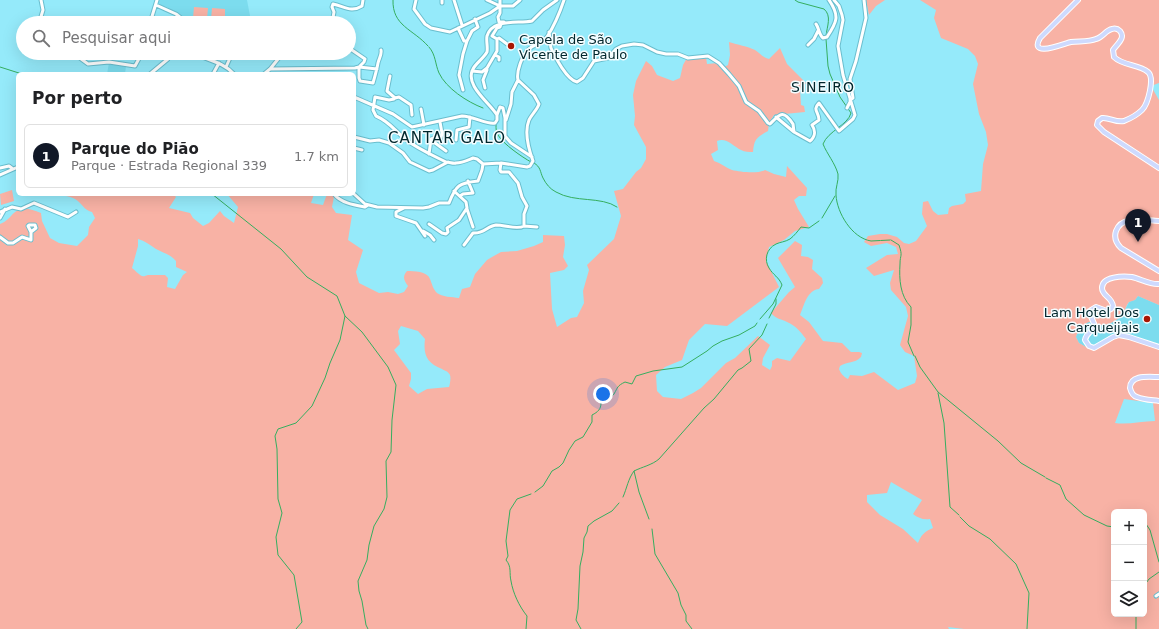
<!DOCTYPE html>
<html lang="pt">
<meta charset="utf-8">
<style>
body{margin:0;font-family:"DejaVu Sans",sans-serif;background:#f6f6f6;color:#202124}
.controls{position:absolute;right:12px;bottom:12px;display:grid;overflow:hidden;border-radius:6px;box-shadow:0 4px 16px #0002}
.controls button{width:36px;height:36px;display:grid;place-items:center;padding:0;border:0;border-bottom:1px solid #e0e0e0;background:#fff;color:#202124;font:20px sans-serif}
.you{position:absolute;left:603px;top:394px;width:14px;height:14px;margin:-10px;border:3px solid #fff;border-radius:50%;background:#1a73e8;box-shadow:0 0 0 6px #1a73e833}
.badge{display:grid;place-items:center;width:26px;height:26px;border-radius:50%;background:#111827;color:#fff;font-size:13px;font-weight:700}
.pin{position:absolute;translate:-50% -33px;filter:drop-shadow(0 1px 2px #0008)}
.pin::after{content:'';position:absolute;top:21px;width:14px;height:12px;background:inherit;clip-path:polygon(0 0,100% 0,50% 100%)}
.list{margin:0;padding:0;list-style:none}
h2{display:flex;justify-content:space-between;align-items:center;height:52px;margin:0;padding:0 16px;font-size:17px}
h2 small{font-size:13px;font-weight:400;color:#757577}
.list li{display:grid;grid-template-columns:26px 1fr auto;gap:12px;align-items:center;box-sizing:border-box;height:64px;margin:0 8px 8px;padding:0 8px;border:1px solid #e0e0e0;border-radius:6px}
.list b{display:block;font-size:15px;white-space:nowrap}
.list p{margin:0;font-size:13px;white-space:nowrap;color:#757577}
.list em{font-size:13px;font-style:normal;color:#757577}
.icon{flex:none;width:22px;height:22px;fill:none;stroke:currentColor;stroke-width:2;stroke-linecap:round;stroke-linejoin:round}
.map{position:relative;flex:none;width:1159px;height:629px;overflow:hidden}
.search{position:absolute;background:#fff;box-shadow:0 4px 16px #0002;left:16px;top:16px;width:340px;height:44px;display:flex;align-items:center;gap:10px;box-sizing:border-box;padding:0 14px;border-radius:22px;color:#757577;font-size:15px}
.panel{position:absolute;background:#fff;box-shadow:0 4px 16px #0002;left:16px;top:72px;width:340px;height:124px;border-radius:6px}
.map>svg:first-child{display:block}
.built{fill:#7cdcee}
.green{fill:#f8b2a5;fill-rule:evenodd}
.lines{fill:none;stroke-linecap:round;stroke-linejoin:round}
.stream{stroke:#35ae5f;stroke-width:1}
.minor-casing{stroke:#6abece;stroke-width:5}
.major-casing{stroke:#fff;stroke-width:6}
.minor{stroke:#fff;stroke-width:3}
.major{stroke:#cedafe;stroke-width:4}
.poi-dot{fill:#a81603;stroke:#f5fdff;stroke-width:1.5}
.labels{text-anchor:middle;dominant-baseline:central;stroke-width:3;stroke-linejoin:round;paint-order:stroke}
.poi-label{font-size:13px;fill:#00262c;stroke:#f5fdff;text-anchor:start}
.neighbourhood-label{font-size:14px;letter-spacing:1px;fill:#00262c;stroke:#f5fdff}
.quarter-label{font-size:15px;letter-spacing:1px;fill:#00262c;stroke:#f5fdff}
</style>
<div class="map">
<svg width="1159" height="629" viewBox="0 0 1159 629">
<rect width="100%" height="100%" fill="#95eafa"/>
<path class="built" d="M 158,0 L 247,0 L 250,16 L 239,19 L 236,23 L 191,23 L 167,7 L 158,4 Z
M 109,63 L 126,66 L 125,74 L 107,74 Z
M 1138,296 L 1159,305 L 1159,346 L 1088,348 L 1079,343 L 1076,337 L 1078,331 L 1087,322 L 1090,321 L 1099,325 L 1109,324 L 1123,314 L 1129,302 L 1135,300 Z"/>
<path class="green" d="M 866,0 L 885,0 L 876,6 L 869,15 Z
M 920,0 L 1159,0 L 1159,83 L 1151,86 L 1159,100 L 1159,305 L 1138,296 L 1135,300 L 1129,302 C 1126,305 1126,309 1123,313 C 1120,318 1114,322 1108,324 C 1096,329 1093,315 1082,327 C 1079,330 1077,333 1076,337 L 1079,343 L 1088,348 L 1115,336 L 1122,335 L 1159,346 L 1159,629 L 964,629 L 948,627 L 949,629 L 0,629 L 0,224 C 5,222 7,220 11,216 C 21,205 29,209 41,213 L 42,221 L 50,238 L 59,243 L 77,246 L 88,235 L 89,227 L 95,218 L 92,212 C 85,210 84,207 80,203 C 73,195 60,195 50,196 L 49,194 L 173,194 L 176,197 L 169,208 L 190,213 L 193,218 L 203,226 L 209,223 L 220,211 L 224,216 L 234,223 L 238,207 L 227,194 L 314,194 L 311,203 L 323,205 L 327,194 L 330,194 L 334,197 L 332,207 L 336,213 L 352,215 L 348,240 L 363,250 L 356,272 L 359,283 L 379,293 L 388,292 L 398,294 L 404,292 L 408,286 C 404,280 402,277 407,271 C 414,271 427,271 430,279 C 432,284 433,289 437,293 C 442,297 452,297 459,298 L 462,289 L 470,287 L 475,274 L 487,260 L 492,257 L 501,252 L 517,251 L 534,246 L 543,242 L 543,235 L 564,236 L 565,245 L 563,257 L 568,266 L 564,270 L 550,273 L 552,309 L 557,327 L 571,318 L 577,317 L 584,303 L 583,291 L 589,270 L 587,265 L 614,239 L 621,216 L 614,191 L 623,189 L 636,172 L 641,168 L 646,159 L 646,147 L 634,125 L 635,116 L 633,95 L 636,81 L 646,61 L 652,66 L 657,75 L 673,81 L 680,78 L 683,65 L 687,58 L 706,57 L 707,64 L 718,63 L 724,67 L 728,65 L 730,55 L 729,42 C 738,45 747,46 755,50 C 761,54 762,57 769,59 L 780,48 L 787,64 L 806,83 L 800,90 L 801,105 L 804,106 L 805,112 L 774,115 L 769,123 L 768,131 C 757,137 754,139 753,152 C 749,152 745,152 741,150 C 733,146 726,137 717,141 L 718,150 L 711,154 L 714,161 C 721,163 726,168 732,170 C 740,172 758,174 765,170 L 774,174 L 786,177 L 787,166 L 807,188 L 806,196 L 799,196 L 794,200 L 798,209 L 809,227 L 795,231 L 784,240 L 769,247 L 766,261 L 779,287 L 727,326 L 705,324 L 689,340 L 682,360 L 665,367 L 656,375 L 657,391 L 663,397 L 681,399 L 693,393 L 701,388 L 726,363 L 735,358 L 758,336 L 770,345 L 763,358 L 762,365 L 770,370 L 772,366 L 772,361 L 777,358 L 790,361 L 806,339 C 800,331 796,326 787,322 C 780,318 777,320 771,313 L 789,292 L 795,287 L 778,258 L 795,241 L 802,245 L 801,256 L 808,257 L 813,260 L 812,269 L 822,278 L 823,283 L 819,289 C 807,290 804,306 800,315 L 809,322 L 823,341 L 842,343 L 851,352 L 859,352 L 862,353 L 861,357 C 854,364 848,361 840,366 L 839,369 C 841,374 843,376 848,379 L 850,375 L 862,376 L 874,372 L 898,390 L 915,383 L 917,376 L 914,356 L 905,352 L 900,345 L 908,316 L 906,307 L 891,290 L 890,283 L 894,270 L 874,276 L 866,268 L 887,255 L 898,254 L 896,247 L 887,243 L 871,246 L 864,242 L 868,236 L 880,234 L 887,234 L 897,237 L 904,243 L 909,244 L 916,241 L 927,226 L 922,214 L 923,202 L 928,201 L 933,211 L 938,215 L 948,214 L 949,208 L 952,206 L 963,204 L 966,201 L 965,194 L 981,191 L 983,164 L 988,145 L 986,132 L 979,114 L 973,84 L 978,64 L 975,56 L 968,49 L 941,38 L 934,18 L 936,10 ZM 138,239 C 145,241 150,245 156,249 C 163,253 170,254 176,261 L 176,267 L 187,272 L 183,275 L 175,289 L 167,287 L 168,278 L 165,275 C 162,275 152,275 149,275 C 145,275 146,277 142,276 C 139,275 135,270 132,268 L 138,246 ZM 401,326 L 418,331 L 425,339 C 423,355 427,363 442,369 C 445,371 448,371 450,375 C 451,378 450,384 449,387 L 427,389 L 418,394 L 409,386 L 411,379 L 411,373 L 394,350 L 400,344 L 398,331 ZM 1124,399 L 1153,403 L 1155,421 C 1142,421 1128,425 1115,423 ZM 891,482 L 922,500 L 913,514 C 918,518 923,520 930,519 L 933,528 C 925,531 921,535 918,543 L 903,529 L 880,515 L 867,502 L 867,495 L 887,493 ZM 1114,512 L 1144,512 L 1144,614 L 1114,614 Z
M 194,7 L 208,8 L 207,19 L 193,18 Z
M 212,8 L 225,9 L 225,20 L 211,19 Z
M 12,190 L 14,201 L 1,205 L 0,194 Z"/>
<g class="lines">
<path class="stream" d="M 393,0 C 392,26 413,29 428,46
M 795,0 L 798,2 L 824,9 C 832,16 827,26 826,36
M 826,39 L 828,66 L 830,74 L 840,97 L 851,113 C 848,125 828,131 823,144 C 827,154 835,163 838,174 C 839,181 835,188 836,195 C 837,213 852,238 871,241 C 877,241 884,240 890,240
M 429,47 C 436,55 435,64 439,73 C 446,88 467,102 483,108
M 0,67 L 22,74
M 496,125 C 496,129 496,132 498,135 C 503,144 522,157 531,162
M 534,163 C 541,167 540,172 543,178 C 546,184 550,189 556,192 C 575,203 601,196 617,207
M 212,194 L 281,249 L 307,277 L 337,296 L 345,316 L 340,340 L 330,363 L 325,378 L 312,406 L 296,423 L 278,429 L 275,436 L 277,449 L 278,499 L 282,513 L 276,537 L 278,555 L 294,575 L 302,622 L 296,629
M 822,218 L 835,196
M 891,240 L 899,245 C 903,257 900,254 900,264 C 899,279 900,296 911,307 L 911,325 L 908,342 L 914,356
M 345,316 L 362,332 L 388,367 L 396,385 L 392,420 L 391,452 L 386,461 L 387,497 L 384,509 L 374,526 L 369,545 L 367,560 L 358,581 L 359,591 L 362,601 L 366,625 L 368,629
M 769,318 L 776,304 L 776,299
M 760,319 L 773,304 L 782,285 C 779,277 773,275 769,268 C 764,260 766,249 776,244 C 780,242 785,242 790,239 C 794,236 798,231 801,227 L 809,228 L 819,221
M 915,356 L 920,367 L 938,392 L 998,441 L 1021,463 L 1045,477
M 938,393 L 944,423 L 950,507 L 959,515
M 1046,478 L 1060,485 L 1066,499 L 1084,515 L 1107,526 L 1114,527
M 535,492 L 543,486 L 552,471 L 559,467 L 563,463 L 569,450 L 575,441 L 583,437 L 592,422 L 592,415 C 598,412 601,409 601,403 C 604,402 613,396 614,394 C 618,387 617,386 625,382 L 632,384 L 636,376 L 653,371 L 682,367 L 707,351 L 713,346 L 722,341 L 739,335 L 755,326 L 757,323
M 623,497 C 627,488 628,479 634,471
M 960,517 L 969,526 L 990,539 L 1016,564 L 1029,593 L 1027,629
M 649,519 L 639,492 L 634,471 C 642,467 652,465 659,459 L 704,408 L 714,399 L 738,370 L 742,368 L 751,361 L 749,349 L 762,335 L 767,324
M 1144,523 L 1146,524 L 1150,530 L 1159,562
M 652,529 L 655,554 L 678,593 L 681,605 L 686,615 L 686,621 L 692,629
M 1144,586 L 1149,579 L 1159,572
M 526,629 L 527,616 C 519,606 513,593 511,581 C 509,573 512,567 506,560 L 508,556 L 506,541 L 510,510 L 517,499 L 531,494
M 581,629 L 576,620 L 578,609 L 580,566 L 583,552 L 584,538 L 587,532 L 588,526 L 594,521 L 612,511 L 619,503
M 1136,629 L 1136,614"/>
<g class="minor-casing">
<path id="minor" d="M 416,0 L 414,9 L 425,24 L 431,28 L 450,32 L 490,13 L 500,6 L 513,6 L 520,0
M 442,0 L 442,3
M 454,0 L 462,25
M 487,0 L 500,6
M 500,0 L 500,13 L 498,17 L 499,22 L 504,22
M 156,5 L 176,14 L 187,23
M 41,23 L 40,20 L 43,10 L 41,0
M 139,23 L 151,19
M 150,23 L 157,0
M 332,23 L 334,12 L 332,7 L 333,4 C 344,6 351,13 362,6 L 363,0
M 501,24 L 500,27 L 497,28 L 492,36 L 497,39 L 499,38 L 507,44
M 816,24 C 819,28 819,35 823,38 L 827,37 C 837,22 840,16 829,0
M 458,28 L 464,41 L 467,41
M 549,32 C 550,37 550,43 551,48 C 555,57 567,80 577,82 L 583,78 L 594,61 L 608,58 L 616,49 L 622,46 L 634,44 L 643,45 L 657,52 L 666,54 L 678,54 L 688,58 L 708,56 L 719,63 L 729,74 L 739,86 L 746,102 L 759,111 L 768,123 L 770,124 C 780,114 783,109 793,124 L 794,132 L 810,141 C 815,137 816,131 812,125 L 819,120 C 819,112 812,110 819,103 L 839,131 L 853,119 L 855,115 L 843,75 L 838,46 L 843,20 L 842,15 L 839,6 L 834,0
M 808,45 L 814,39 L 818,31 L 819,31
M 73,53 L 88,64 L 109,62 L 135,66 L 142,53
M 193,53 C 207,60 223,62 234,74
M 307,53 L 307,57
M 495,55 L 499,57 L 499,60
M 226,67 L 230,58
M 270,69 L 283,53
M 377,69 L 359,67 L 359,78 L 360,81 L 373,83 C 375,76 377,69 378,63 C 379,58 382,55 381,50
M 472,71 L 482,72 L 487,68 L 497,51 L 497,39
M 150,74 L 168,59 L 169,56 L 168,53
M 213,74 L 219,63
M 264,74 L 270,69 L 355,68 L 359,67 L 364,62 L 365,59 L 349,48
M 518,80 C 516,72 522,55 529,49 C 534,44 542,44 547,37 C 554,26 560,12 564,0
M 485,88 L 483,80 L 487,70
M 463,90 L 459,75 L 463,54 L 467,41 L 472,31 L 478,27 L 475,19
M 354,97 L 393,114 L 412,127 L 462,116 C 473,116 487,125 495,123 L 497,120 L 497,115 C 490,103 464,85 473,69 C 476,63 483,59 487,52 C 488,47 486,41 487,36 C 492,18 518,24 532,21 L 543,10 L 557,0
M 395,98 L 399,97 L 411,105 L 412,115
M 850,100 L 853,98 L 850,79 L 856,61 L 866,18 L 864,0
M 847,108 L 850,102
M 421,109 L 424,125
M 497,115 L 500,107 L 503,108 L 505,118 L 505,136 L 511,143 L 532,157
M 776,117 L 794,132
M 506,120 L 511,104 L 512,92 L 518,80
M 354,137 L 370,141 L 379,140 L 389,143 L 403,153 L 410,162 L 429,171 L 433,170 L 448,162
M 431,140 L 446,151
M 456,140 L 457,130 L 469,127 L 470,117
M 354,148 L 362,150
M 429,154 L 431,139 L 434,138 L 438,140 L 441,138 L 442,133 L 440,122
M 483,164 L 501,163 L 527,167 L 530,166 L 533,161 C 529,150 524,132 529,120 C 532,114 537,110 539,104 L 534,95 L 518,80
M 0,168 L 9,166 L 13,169
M 0,175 L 18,167
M 334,194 C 341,203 354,205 365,207 L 368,205
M 354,194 L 365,204 L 377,207 L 423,208 L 429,207 L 439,203 L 449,203 C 456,185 459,183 478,181 L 482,170 L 483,164 L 477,159 L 473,158 C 468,160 462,163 456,163 C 453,164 450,162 446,162 C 432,155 418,149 405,139 C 394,130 390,122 376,116 L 373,110 L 375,97 L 389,100 L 394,99 L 395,98 L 387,91 L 390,76
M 460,196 L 463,194 L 473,193 L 468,181
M 404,208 L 396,212 L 396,216 L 416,223 L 425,236
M 467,209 L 473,227
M 0,212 L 12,207 L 21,209 L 34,203 L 68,217 L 76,212
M 0,218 L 5,209
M 429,224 L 442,233 L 446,234 L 448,232 L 447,228 L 459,220 L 467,208 L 466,202 L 454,191
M 524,226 L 537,227
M 423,231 L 430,235 L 434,240
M 0,237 L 8,243 L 13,243 L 22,237 L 31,240 L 31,232 L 28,226 L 29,225 L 35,225 L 36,228 L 31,232
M 464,245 L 473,233 C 484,234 487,226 496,225 C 505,225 517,230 524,226 L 524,214 L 527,206 L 522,197 L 518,183 L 509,172 L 501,172 L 500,170 L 501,163
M 1156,596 L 1159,594"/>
</g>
<g class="major-casing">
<path id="major" d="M 1078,0 L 1040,38 C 1028,59 1065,43 1071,42 C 1080,41 1089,42 1096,39 C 1103,37 1106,30 1112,29 C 1115,28 1118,29 1120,31 C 1126,38 1117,44 1113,50 L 1114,57 C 1123,66 1139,64 1148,72 C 1155,78 1148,104 1142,110 C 1138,114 1129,119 1124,121 C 1116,123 1109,117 1102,118 L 1098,121 L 1097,125 L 1104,132 L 1159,168
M 1159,221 C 1146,221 1122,214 1116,231 C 1114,237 1116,243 1121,248 L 1159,271
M 1159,284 C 1150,285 1141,279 1132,277 C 1123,276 1102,276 1102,288 C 1102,296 1112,297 1113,306 L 1111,309 L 1107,311 L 1096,307 L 1091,310 L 1090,314 L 1095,326 C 1092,332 1086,333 1085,340 L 1089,346 L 1094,348 L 1113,337 L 1119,335 L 1129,337 L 1159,347
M 1159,377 C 1150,377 1130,374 1130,388 C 1131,392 1133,396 1137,397 C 1144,400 1152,400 1159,401"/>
</g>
<use href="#minor" class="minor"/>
<use href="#major" class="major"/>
</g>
<g class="poi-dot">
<circle cx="511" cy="46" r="4"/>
<circle cx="1147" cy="319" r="4"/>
</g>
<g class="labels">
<g class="poi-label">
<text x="519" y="39">Capela de São<tspan x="519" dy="15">Vicente de Paulo</tspan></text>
<text x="1139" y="312" text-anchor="end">Lam Hotel Dos<tspan x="1139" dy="15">Carqueijais</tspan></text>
</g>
<g class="neighbourhood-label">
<text x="823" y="87">SINEIRO</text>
</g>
<g class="quarter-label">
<text x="447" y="138">CANTAR GALO</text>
</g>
</g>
</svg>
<div class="controls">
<button>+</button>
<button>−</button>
<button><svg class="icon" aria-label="layers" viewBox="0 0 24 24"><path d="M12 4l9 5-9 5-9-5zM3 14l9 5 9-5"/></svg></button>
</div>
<div class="you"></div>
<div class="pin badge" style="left:1138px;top:242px">1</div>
<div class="search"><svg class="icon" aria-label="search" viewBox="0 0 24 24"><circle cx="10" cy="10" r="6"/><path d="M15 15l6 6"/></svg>Pesquisar aqui</div>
<section class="panel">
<h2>Por perto<small></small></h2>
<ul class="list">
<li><span class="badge">1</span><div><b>Parque do Pião</b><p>Parque · Estrada Regional 339</p></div><em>1.7 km</em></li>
</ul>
</section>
</div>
